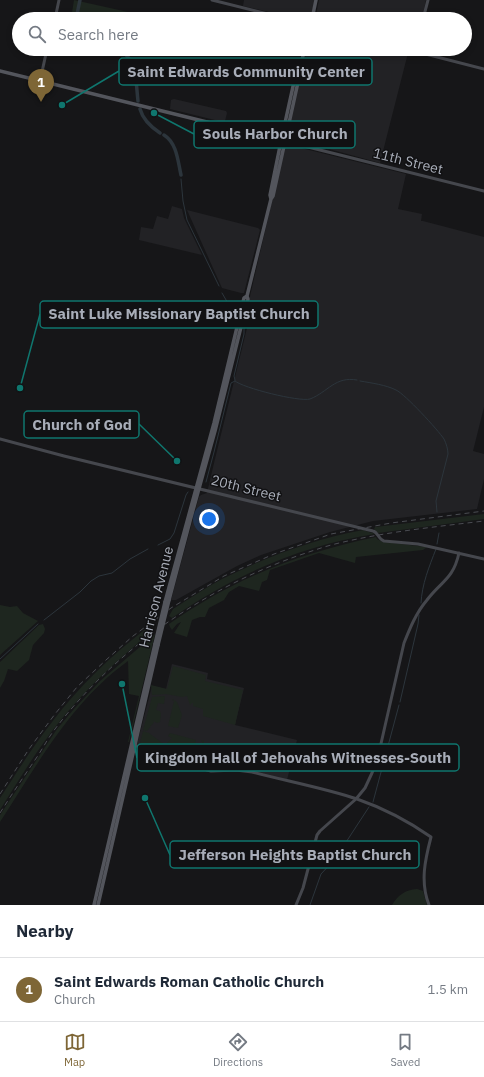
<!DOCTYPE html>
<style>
body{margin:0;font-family:"IBM Plex Sans",sans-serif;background:#f2f2f3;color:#1f2937}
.you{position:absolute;left:209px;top:519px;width:14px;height:14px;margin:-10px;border:3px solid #fff;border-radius:50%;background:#1a73e8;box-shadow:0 0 0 6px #1a73e833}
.badge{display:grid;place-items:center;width:26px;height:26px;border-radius:50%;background:#7e6636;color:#fff;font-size:13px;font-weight:700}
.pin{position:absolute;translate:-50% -33px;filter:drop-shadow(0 1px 2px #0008)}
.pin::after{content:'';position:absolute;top:21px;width:14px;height:12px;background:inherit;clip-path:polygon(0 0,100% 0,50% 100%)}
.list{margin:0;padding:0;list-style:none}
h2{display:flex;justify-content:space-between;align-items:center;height:52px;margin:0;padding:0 16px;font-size:17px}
h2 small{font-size:13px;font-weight:400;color:#747a83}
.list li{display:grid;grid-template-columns:26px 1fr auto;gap:12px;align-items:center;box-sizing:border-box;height:64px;padding:0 16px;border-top:1px solid #e0e1e3}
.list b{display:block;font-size:15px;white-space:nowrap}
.list p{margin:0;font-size:13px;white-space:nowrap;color:#747a83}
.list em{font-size:13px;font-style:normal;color:#747a83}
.icon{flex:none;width:22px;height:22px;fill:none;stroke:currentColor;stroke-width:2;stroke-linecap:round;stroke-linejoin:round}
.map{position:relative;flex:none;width:484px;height:905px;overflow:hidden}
.search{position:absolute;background:#fff;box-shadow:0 2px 6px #0003;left:12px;right:12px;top:12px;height:44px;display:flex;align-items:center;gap:10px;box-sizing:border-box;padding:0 14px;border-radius:22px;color:#747a83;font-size:15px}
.sheet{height:116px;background:#fff}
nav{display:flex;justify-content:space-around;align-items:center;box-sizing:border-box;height:56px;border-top:1px solid #e0e1e3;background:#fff;font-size:11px;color:#747a83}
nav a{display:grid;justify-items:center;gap:2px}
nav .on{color:#7e6636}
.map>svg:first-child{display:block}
.built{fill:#222225}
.green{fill:#1e261f}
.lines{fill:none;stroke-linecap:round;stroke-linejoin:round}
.stream{stroke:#2c353c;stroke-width:1}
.river{stroke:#2c353c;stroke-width:3.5}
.secondary{stroke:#45474d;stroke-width:3}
.primary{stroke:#53555c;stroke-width:3.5}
.rail{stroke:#4a4c52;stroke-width:1;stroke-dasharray:5 4;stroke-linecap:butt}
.primary-bridge{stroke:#53555c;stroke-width:3.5}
.labels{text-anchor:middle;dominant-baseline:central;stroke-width:3;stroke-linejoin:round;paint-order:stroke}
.street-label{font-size:14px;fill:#a8adb8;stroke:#111113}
.leader{fill:none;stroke:#0f766e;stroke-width:1.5}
.callout-dot{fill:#0f766e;stroke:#111113;stroke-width:1.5}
.callout{fill:#111113;stroke:#0f766e;stroke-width:1.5}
.callout-label{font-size:15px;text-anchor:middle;font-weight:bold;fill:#a8adb8}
</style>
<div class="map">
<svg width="484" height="905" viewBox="0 0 484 905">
<rect width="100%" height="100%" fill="#161618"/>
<path class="built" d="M 244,0 L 315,0 L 310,19 L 298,19 L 243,6 Z
M 319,0 L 426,0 L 422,19 L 315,19 Z
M 307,49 L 409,49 L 380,163 L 289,138 L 288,136 L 289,125 Z
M 174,99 L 226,111 L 227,113 L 225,121 L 223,122 L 170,109 L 171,100 Z
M 289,145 L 406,174 L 398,209 L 422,214 L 421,221 L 423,221 L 484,237 L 484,407 L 473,451 L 484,454 L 484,479 L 477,509 L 373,521 L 330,532 L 261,555 L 237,566 L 176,600 L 171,600 L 199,497 L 201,495 L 207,493 L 215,459 L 248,324 L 245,318 L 284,149 Z
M 172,206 L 182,209 L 184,218 L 202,255 L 139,240 L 141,227 L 153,229 L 157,216 L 168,219 Z
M 187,210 L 258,228 L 260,230 L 244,293 L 241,293 L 222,288 Z
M 172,664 L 208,673 L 207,679 L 244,688 L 235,725 L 297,740 L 287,780 L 244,769 L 227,767 L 217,769 L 205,768 L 184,756 L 137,744 L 152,686 L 166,689 Z"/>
<path class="green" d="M 74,0 L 128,12 L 127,19 L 71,19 Z
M 484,514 L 484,519 L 378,533 L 374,529 L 375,527 Z
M 363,530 L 375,534 C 302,545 232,576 172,618 L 169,616 L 173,609 C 189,599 205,588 222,579 C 266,557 314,539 363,530 Z
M 376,537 L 377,539 L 383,542 L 427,547 L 423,550 L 356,557 L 355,563 L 319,553 L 270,570 L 267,580 L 262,582 L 259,591 L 239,586 L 229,592 L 224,600 L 209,608 L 205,617 L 200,617 L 192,620 L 187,637 L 174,633 L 181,622 L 177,624 L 172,630 L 170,627 L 169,624 C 235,578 299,553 376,537 Z
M 0,605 L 10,607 L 17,606 L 23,613 L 38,621 L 0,655 Z
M 43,624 L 45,629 L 44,633 L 33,645 L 29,660 L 17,671 L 8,669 L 4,681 L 0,688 L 0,662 L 39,625 Z
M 148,627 L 148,635 C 116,661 86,689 60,721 C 38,748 19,780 0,810 L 0,798 C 17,772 33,746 52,722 C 79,686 112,655 148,627 Z
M 155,634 L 129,742 L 128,742 L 139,696 L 129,694 L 128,661 C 72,701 37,765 0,822 L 0,815 L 57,729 L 74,709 L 100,681 Z
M 173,666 L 206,675 L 205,681 L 243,690 L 235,725 L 203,716 L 203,709 L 193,706 L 193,703 L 192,703 L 190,705 L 187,696 L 182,697 L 166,694 L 152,695 L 151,685 L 167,689 Z
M 165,696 L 164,704 L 158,703 L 156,710 L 160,711 L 161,714 L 160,722 L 157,723 L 152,720 L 154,722 L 147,731 L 143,730 L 152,697 Z
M 172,699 L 177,702 L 182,715 L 178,728 L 168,726 L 174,701 L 172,700 Z
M 143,731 L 149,733 L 165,745 L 165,750 L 140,743 Z
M 170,733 L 196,740 L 195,742 L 197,744 L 193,760 L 181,754 L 166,750 L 167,743 L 172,738 L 168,736 Z
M 201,740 L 204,741 L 204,744 L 211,744 L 211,747 L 199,765 L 194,761 L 199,744 L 203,744 Z
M 417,889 L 423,891 L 427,905 L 392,905 C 398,895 405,890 417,889 Z"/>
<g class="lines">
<path class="stream" d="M 181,179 L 183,201 L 187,220 L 219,286
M 222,293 L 229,305 L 239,311
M 235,380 L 234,376 L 244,334 L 244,321
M 235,381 C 243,388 299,402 310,399 C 328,392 335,376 357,380
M 360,381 C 372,383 386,385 396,390 C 405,394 438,430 444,439 C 446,443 448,449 448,454 L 436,501 L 437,512
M 206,482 L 214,452 L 231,383 L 235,381
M 437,544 L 439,533
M 158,545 L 170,539 L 174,533 L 186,495 L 188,492
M 421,603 C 422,584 429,567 436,549
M 44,620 L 80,592 L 91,581 L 99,576 L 112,573 L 130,559 L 148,549
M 0,659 L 38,624
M 400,702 L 418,624 L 419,615
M 373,802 L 399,705
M 310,905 L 321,874 L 335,859 L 369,807"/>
<path class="river" d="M 76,19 L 80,0
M 116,49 L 119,50
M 123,52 C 137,63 136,84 138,101
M 140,109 C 143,120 151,127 160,133
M 164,135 C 177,143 178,162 181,175"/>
<path class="secondary" d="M 212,0 L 288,19
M 55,19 L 59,0
M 423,19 L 428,0
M 406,49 L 484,69
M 40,81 L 47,49
M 284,141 L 484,191
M 0,439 L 64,456 L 373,531 C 378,532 378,539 384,541 L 418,544 L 484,559
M 132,745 L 181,757 L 200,768 L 211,771 L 236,770 L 252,772 C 286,781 324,788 357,799 C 383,808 408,821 431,837 C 425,860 420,882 429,905
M 296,905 L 303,888 L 317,835 L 320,831 L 356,799 L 365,788 L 372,773 L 377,761 L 404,643 C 410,628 416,613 427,600 C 441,581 453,580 459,553"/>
<path class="primary" d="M 312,19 L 316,0
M 0,71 L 284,141
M 271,199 L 273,196 L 300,73 L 299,70
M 169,600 L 190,521 L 215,431 L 248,299 L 247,296 L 271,199 L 270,195 L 281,141 L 294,82 L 297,73 L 299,70 L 305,49
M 165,602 L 214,423 L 244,298 L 247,296
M 94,905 L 155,644
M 98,905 L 158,645"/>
<path class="rail" d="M 0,794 L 29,749 L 55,714 L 77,687 L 106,660 L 133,636 L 171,608 L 224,576 L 274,554 L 331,534 L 391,523 L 484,511
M 0,813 C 12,794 24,776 37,757 C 43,748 48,738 55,729 C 116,649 205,588 300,555 C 312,551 323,547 335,544 C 384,532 434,527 484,521"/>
<path class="primary-bridge" d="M 155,644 L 165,602
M 158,645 L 169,600"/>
</g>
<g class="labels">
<g class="street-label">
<text transform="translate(408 161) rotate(14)">11th Street</text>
<text transform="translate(246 488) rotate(14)">20th Street</text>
<text transform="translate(156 597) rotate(-76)">Harrison Avenue</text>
</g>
</g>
<path class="leader" d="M62 105L119 71M154 113L194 134M20 388L40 314M177 461L139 424M122 684L137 758M145 798L170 855"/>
<g class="callout-dot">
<circle cx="62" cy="105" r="4"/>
<circle cx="154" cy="113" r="4"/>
<circle cx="20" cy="388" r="4"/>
<circle cx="177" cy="461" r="4"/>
<circle cx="122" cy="684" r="4"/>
<circle cx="145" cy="798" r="4"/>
</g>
<g class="callout">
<rect x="119" y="58" width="253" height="27" rx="4"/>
<rect x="194" y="121" width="161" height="27" rx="4"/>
<rect x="40" y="301" width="278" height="27" rx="4"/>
<rect x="24" y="411" width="115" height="27" rx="4"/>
<rect x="137" y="744" width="322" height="27" rx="4"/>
<rect x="170" y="841" width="249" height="27" rx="4"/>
</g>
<g class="callout-label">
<text x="246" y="77">Saint Edwards Community Center</text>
<text x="275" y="139">Souls Harbor Church</text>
<text x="179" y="319">Saint Luke Missionary Baptist Church</text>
<text x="82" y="430">Church of God</text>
<text x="298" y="763">Kingdom Hall of Jehovahs Witnesses-South</text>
<text x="295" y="860">Jefferson Heights Baptist Church</text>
</g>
</svg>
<div class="you"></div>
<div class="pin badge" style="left:41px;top:102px">1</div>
<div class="search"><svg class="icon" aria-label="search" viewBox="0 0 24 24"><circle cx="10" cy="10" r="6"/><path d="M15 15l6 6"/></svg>Search here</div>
</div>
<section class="sheet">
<h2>Nearby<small></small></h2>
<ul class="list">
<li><span class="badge">1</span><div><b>Saint Edwards Roman Catholic Church</b><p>Church</p></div><em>1.5 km</em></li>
</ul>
</section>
<nav>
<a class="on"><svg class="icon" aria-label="map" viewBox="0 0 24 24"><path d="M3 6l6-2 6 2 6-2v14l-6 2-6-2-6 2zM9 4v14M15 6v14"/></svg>Map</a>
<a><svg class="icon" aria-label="directions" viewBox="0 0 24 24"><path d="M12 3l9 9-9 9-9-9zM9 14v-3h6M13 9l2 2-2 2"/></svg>Directions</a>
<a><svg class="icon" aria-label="saved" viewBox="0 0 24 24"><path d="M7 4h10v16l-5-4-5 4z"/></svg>Saved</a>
</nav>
